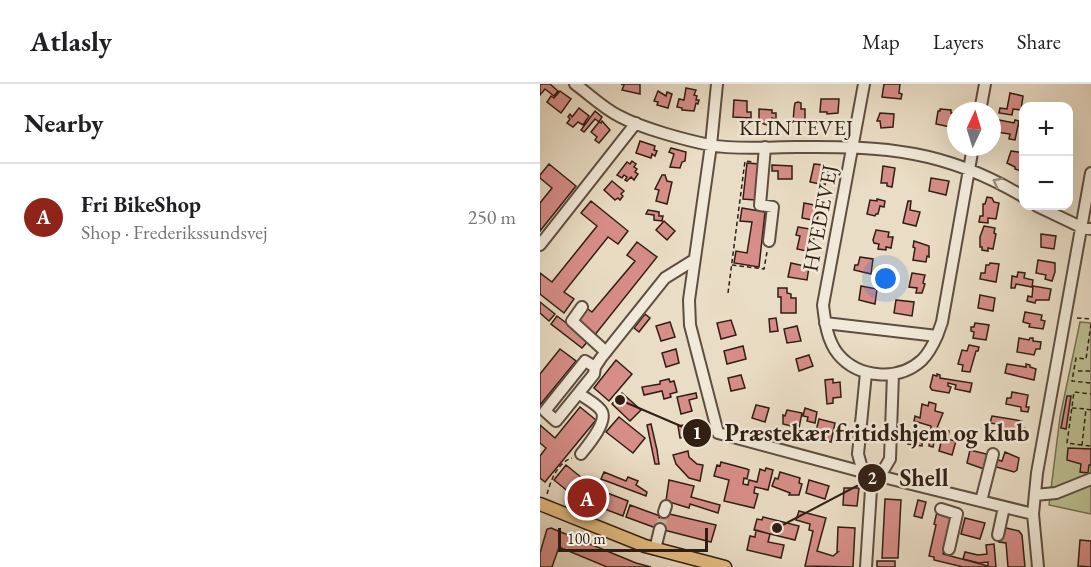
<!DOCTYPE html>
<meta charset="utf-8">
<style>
body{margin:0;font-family:"EB Garamond",serif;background:#f2f2f2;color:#202124}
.controls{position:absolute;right:18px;top:18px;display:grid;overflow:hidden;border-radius:12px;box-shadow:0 6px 24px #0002}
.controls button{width:54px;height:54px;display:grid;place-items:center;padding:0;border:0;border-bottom:2px solid #e0e0e0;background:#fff;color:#202124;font:30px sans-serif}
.compass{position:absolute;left:407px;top:18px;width:54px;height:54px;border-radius:50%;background:#fff;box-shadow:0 6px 24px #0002;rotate:4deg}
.scale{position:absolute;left:18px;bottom:15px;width:150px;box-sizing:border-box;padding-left:6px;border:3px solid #301e14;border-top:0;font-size:16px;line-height:21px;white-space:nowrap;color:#301e14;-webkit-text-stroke:4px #f1e9d9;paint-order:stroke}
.you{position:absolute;left:346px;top:195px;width:21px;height:21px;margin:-15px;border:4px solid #fff;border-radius:50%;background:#1a73e8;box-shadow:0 0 0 9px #1a73e833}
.badge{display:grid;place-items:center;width:39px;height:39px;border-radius:50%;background:#8f2418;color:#fff;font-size:20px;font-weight:700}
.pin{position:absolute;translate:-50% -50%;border:3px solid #fff;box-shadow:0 2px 6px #0006}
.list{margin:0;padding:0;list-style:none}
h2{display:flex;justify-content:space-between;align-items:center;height:78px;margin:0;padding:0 24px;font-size:26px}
h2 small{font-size:20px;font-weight:400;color:#757577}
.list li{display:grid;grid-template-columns:39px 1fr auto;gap:18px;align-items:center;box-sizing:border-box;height:108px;padding:0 24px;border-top:2px solid #e0e0e0}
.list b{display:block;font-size:22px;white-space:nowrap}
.list p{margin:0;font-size:20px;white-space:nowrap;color:#757577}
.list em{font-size:20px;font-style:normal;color:#757577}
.map{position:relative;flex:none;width:551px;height:483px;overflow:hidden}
header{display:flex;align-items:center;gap:36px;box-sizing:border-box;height:84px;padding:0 30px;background:#fff;border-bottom:2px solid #e0e0e0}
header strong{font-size:28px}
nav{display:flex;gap:33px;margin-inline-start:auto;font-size:21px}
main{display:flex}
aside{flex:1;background:#fff}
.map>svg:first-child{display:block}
.green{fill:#bbc092;stroke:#766f53;stroke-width:1.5}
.building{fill:#d78d88;stroke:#301e14;stroke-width:1.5}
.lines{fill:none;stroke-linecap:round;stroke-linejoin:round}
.minor-tunnel{stroke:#c5b7a2;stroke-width:10;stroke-dasharray:10 5;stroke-linecap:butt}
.minor-casing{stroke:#5e4e40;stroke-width:14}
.major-casing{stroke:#301e14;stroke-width:15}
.path{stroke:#301e14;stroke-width:1.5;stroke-dasharray:4.5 3;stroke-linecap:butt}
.minor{stroke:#f1e9d9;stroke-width:10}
.major{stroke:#e5be82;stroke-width:12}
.oneway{stroke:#9a8e80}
.labels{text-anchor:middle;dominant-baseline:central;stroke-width:5;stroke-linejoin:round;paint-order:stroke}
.street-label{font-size:22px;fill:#301e14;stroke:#f1e9d9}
.leader{fill:none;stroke:#301e14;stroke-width:2}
.callout-dot{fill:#301e14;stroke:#f1e9d9;stroke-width:2}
.mark-label{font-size:18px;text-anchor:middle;font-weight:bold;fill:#fff}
.callout-label{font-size:24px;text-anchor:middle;font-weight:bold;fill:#301e14;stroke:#f1e9d9;stroke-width:5;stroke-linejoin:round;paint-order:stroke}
</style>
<header>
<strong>Atlasly</strong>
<nav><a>Map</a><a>Layers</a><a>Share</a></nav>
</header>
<main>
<aside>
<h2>Nearby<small></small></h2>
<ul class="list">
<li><span class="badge">A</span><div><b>Fri BikeShop</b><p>Shop · Frederikssundsvej</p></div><em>250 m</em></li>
</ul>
</aside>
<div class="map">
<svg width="551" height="483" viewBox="0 0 551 483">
<rect width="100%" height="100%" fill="#eaddc5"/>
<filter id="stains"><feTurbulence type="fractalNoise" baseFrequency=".00333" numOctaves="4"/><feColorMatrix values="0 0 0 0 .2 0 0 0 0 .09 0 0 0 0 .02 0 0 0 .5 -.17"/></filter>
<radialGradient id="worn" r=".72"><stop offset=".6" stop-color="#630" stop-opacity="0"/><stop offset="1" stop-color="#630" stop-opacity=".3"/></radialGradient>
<path class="green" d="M 540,238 L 551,239 L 551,430 L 509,421 L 520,333 Z"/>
<path class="building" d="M 0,0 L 10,0 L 18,7 L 14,12 L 5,5 L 0,11 Z
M 81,0 L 100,0 L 100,10 L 82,6 L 84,1 Z
M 344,0 L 360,0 L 359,9 L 362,10 L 361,15 L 342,13 Z
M 146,4 L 156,6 L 154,11 L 157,12 L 156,16 L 159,16 L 158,20 L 156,19 L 154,27 L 142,26 L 142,24 L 137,23 L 139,15 L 144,16 Z
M 20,7 L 31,15 L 21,29 L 7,18 L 11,12 L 14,14 Z
M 118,7 L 126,12 L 127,8 L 132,10 L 128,24 L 117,21 L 118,18 L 114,17 Z
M 470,9 L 483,12 L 481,26 L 473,25 L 472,31 L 459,29 L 460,24 L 467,25 Z
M 281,15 L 299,15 L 298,29 L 287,30 L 287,28 L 280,28 Z
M 194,16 L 207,17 L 207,28 L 211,28 L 211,34 L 193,33 Z
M 258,18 L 261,19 L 261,25 L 265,25 L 265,38 L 257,40 L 253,38 L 254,25 L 255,19 Z
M 39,24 L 49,32 L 43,41 L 38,38 L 33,43 L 27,39 L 30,35 L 28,33 L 30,30 L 32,33 Z
M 219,25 L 232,26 L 232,29 L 236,29 L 236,35 L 232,34 L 232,40 L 227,41 L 219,38 Z
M 400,25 L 411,26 L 411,29 L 415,29 L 415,44 L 396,40 L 398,27 L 400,27 Z
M 55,27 L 62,33 L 59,38 L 55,35 L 44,48 L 41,46 Z
M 340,29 L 354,30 L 353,43 L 341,44 L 340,37 L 337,37 Z
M 459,36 L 474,39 L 475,36 L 479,37 L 475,56 L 469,55 L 470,50 L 457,48 Z
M 62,37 L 70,46 L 59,59 L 55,56 L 57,53 L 51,48 L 59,38 L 61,39 Z
M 100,57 L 115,62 L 114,66 L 117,67 L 115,72 L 112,70 L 111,74 L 96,69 Z
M 131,64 L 146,68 L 145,77 L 142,78 L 140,84 L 130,83 L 134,70 L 129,68 Z
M 471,67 L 484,69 L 481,87 L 475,85 L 475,83 L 467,79 Z
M 92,77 L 96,80 L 94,83 L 97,85 L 95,88 L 98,90 L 94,96 L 91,93 L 87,97 L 85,96 L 87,93 L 84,91 L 82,94 L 77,91 L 87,78 L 90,80 Z
M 207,79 L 219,80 L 215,116 L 203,115 Z
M 9,80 L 36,102 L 0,147 L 0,119 L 12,104 L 0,94 L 0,91 Z
M 274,80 L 283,81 L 282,85 L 288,86 L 285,101 L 270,98 Z
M 232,81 L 252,82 L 252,95 L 238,95 L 238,87 L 232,87 Z
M 343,82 L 355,84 L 352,103 L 347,102 L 347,99 L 341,99 Z
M 122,91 L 125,91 L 127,97 L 132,98 L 127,120 L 116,117 L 119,106 L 115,105 Z
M 391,94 L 409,97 L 406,111 L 389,107 Z
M 72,97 L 84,107 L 81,110 L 83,112 L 80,116 L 78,114 L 75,116 L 64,106 Z
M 447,113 L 452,114 L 454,118 L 459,119 L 456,135 L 448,134 L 448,139 L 439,138 L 440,132 L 443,132 L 443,120 L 445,120 Z
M 337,115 L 345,117 L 344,123 L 340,122 L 338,130 L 336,130 L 335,132 L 327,130 L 330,116 L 337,117 Z
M 51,117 L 88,147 L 78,160 L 68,153 L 24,208 L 34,215 L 24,229 L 0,210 L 0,189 L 12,198 L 57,142 L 41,129 Z
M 368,117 L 371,117 L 370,126 L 380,128 L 376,142 L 363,139 Z
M 264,119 L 280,122 L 277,137 L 262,134 Z
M 202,124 L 225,128 L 219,183 L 194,179 L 196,167 L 207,169 L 212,138 L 200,137 Z
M 108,126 L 119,128 L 119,132 L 123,132 L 122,137 L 114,136 L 114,131 L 106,130 Z
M 124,137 L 135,147 L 127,156 L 116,146 Z
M 444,142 L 455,144 L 454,149 L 456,150 L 453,165 L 448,164 L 448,167 L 442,166 L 442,163 L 440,163 L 440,153 Z
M 258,143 L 270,145 L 269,153 L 274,154 L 272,165 L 267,164 L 267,167 L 257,165 L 260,152 L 256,151 Z
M 336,146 L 349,148 L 348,153 L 353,153 L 351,164 L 346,163 L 346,166 L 338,165 L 339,160 L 334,159 L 333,156 Z
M 501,150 L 516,152 L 514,165 L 501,163 Z
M 374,157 L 389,162 L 389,173 L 387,172 L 386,178 L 373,176 L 375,164 L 373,163 Z
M 97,158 L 117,173 L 54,252 L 34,236 L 45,223 L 52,228 L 95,177 L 87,171 Z
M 320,173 L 333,175 L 331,190 L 314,186 L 315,181 L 318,181 Z
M 498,176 L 515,179 L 515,188 L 512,197 L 505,195 L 506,191 L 496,189 Z
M 251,179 L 269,183 L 267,196 L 248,193 Z
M 450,179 L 459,180 L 456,198 L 440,195 L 441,189 L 445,189 L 446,181 L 449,181 Z
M 478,188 L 485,189 L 484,194 L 493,196 L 492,203 L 476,200 L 475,204 L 471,204 L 472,192 L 477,193 Z
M 372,189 L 385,191 L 383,199 L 385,200 L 382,209 L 376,209 L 377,204 L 369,203 Z
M 321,202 L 337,205 L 335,220 L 319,216 Z
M 493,202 L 511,205 L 509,216 L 496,216 L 495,219 L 487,217 L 488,212 L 492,213 Z
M 238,204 L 247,204 L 247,209 L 251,210 L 251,214 L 256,214 L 256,229 L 241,229 L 241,213 L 238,213 Z
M 440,211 L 455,214 L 453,227 L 438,224 Z
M 356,216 L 374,218 L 372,232 L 354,229 Z
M 0,218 L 15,230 L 9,237 L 0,229 Z
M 485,228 L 502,231 L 501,236 L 505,237 L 503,245 L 489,243 L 490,240 L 483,238 Z
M 105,230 L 110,234 L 99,248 L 94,244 Z
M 17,232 L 49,256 L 42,264 L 11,240 Z
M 236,234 L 238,247 L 230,248 L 229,235 Z
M 191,236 L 196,251 L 181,255 L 177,239 Z
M 130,238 L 135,253 L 121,257 L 116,242 Z
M 435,239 L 449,241 L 446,256 L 433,254 L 434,248 L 431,247 L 431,243 L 434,243 Z
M 257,242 L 261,257 L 247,259 L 244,245 Z
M 479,254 L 489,256 L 490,254 L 493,254 L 493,257 L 501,258 L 500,265 L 496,265 L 494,271 L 477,268 Z
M 429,261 L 439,263 L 438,267 L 436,267 L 430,288 L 422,287 L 423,281 L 418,280 L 422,266 L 427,267 Z
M 203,262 L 206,275 L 187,280 L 184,267 Z
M 20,265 L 36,277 L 0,321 L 0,290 Z
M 136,265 L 139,279 L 126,283 L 122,269 Z
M 269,271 L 273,282 L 259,287 L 256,275 Z
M 76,276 L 92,290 L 69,317 L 54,304 Z
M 467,280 L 486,283 L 486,280 L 490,281 L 490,283 L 496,285 L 494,296 L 465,289 Z
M 397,290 L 400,291 L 400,294 L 432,299 L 430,308 L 415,305 L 416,301 L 408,299 L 408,302 L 411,303 L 409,309 L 392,306 L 390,303 L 393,291 L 397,292 Z
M 201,291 L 205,304 L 191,307 L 188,294 Z
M 129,295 L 130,298 L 134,297 L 137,308 L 130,310 L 131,313 L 124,315 L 122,307 L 104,311 L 102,303 L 120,300 L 120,297 Z
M 293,295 L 293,299 L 300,298 L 301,313 L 293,314 L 293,319 L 287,320 L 285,296 Z
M 472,308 L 488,311 L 486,323 L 489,323 L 488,328 L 481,327 L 481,323 L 466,320 L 467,314 L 471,314 Z
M 82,309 L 101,326 L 90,337 L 72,320 Z
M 156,309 L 157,314 L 149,316 L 152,327 L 141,330 L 137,313 Z
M 527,312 L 531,312 L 526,345 L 521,344 Z
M 389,318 L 396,320 L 395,327 L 403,329 L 397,344 L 409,347 L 408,353 L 396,350 L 393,363 L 389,362 L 391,342 L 374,337 L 375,332 L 380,334 L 382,320 L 388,322 Z
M 216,321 L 229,324 L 225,338 L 212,334 Z
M 40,323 L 56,336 L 5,398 L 0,394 L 0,372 L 6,364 L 0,359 L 0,341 L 15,354 Z
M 265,324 L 277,328 L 275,339 L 267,337 L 268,333 L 263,332 Z
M 247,326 L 262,329 L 259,344 L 243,340 L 243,331 L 245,332 Z
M 452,332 L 482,337 L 481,343 L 485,344 L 484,348 L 480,348 L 479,356 L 473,355 L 475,348 L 461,346 L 462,341 L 450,339 Z
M 79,333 L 105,354 L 93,369 L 66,348 Z
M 279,335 L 295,339 L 291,358 L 270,352 L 271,346 L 276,347 Z
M 111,340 L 117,366 L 119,380 L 115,380 L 107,341 Z
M 151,340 L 155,354 L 147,356 L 147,353 L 140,354 L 138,342 Z
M 370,346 L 383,347 L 382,362 L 368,360 Z
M 402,354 L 416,357 L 412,371 L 399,367 Z
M 528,364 L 551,365 L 551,381 L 549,381 L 548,389 L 540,388 L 541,380 L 527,376 Z
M 430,366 L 450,371 L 444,385 L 427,379 Z
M 148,367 L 149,373 L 157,380 L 163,381 L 160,397 L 149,394 L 136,380 L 133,371 Z
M 465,368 L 479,374 L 477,386 L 474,388 L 453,382 L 454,375 L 462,377 Z
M 181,378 L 207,385 L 209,386 L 207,395 L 204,394 L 203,400 L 208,401 L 209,396 L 217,398 L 220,385 L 225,387 L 226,384 L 233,386 L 228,406 L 215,403 L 214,409 L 218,410 L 214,424 L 184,417 L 189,396 L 174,392 L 177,381 L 180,382 Z
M 26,381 L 42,394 L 30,409 L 14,396 Z
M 64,388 L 86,397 L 88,393 L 98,397 L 96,401 L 107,408 L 106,412 L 61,395 Z
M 240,388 L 260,394 L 259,399 L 262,400 L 259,411 L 249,411 L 250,409 L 232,402 L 235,394 L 238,395 Z
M 129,396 L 154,402 L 151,413 L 180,421 L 178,429 L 150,420 L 149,424 L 126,417 Z
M 269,396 L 289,402 L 285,415 L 266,409 Z
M 39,398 L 88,417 L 83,432 L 33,413 Z
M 304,404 L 319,404 L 317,422 L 303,421 Z
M 345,415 L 361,416 L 358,474 L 342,474 Z
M 378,416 L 386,418 L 382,434 L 374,432 Z
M 90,421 L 120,432 L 116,444 L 86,433 Z
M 259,427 L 286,434 L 277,467 L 293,472 L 298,468 L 297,468 L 298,443 L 315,444 L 313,483 L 265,482 L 273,447 L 269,446 L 270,440 L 256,436 Z
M 121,428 L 176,441 L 171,458 L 116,444 Z
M 397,428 L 415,432 L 409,445 L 403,470 L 448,482 L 448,478 L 439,479 L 423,475 L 425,468 L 438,471 L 447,470 L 446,461 L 454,460 L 456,483 L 423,483 L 394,476 L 394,473 L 389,472 L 396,441 L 394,440 Z
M 223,433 L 259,442 L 255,456 L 214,446 L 217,435 L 222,436 Z
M 425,434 L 445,439 L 440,455 L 421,450 Z
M 462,443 L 479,447 L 482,451 L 485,483 L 468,483 L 466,459 L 459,458 Z
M 11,444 L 96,479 L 111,483 L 67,483 L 19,463 L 12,483 L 0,483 L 0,469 L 7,445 Z
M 216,446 L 230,450 L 228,458 L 244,461 L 241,474 L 207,466 L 210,452 L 215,453 Z
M 540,456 L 551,457 L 551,483 L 538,482 Z
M 337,477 L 355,477 L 355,483 L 337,483 Z"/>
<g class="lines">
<path class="minor-tunnel" d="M 120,445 L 124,428"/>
<g class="minor-casing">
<path id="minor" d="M 35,0 C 49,10 63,24 79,32 C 101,44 145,56 170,61 C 194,66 231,63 256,63 C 345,62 406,66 484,113
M 177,0 L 171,61 L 149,216 L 150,241 L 178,349 L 323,388 L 493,430
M 440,27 L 445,0
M 225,63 L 220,121 L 233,123 L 229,157
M 497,122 L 541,143 L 551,145
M 0,161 L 96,39
M 42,223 L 32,237 L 66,268
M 285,239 L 397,252 C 393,261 389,269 382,276 C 358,298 318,294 298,270 C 287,256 285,238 283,221 L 324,0
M 397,252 L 402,238 L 433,63
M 55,283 L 45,277 L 5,327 L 16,337 L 54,290 L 55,283 L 61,274 L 125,194 L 154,176
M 40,310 C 46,315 59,321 62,328 C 67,339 48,361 41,370
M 323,388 L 318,370 L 326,289
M 340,392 L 350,375 L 353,290
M 495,411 L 516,409 L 551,395
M 441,417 L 453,370
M 401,425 L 417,430 L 409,465
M 124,428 L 126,422
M 458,451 L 464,423
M 115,465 L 120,445
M 326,483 L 332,390
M 498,483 L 493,430 L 497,389 L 551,89"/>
</g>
<g class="major-casing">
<path id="major" d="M 0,420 L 105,462 L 185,483"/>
</g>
<path class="path" d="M 192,181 L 224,185 L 227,168
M 188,209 L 205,77 L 214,78
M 537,234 L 551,235
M 551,240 L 546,275 L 536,274 L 532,297 L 551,299
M 538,287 L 551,287
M 532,324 L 546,325
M 551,326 L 546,325 L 542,361 L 551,362
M 542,361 L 527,359 L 534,308 L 551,310
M 7,410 C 11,396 17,379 32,374"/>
<use href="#minor" class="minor"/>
<use href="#major" class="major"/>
</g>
<defs><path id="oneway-chevron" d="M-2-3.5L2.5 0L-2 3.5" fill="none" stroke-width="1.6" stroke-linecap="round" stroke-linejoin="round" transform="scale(1.5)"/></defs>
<use class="oneway" href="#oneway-chevron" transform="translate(457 98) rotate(-153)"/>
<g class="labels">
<g class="street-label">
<text x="256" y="43">KLINTEVEJ</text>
<text transform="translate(280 134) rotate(-79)">HVEDEVEJ</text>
</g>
</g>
<path class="leader" d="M80 316L157 349M237 444L332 394"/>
<g class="callout-dot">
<circle cx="80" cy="316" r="6"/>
<circle cx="237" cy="444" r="6"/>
<circle cx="157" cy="349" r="15"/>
<circle cx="332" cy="394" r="15"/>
</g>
<g class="mark-label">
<text x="157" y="355">1</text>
<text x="332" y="400">2</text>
</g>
<g class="callout-label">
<text x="337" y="357">Præstekær fritidshjem og klub</text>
<text x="384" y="402">Shell</text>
</g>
<rect width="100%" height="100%" filter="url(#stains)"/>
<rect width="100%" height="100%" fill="url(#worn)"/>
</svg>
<div class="controls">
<button>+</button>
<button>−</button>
</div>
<svg class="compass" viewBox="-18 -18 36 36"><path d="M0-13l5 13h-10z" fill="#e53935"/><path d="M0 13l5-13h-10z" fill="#757577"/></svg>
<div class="scale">100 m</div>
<div class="you"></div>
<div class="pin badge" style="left:47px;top:414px">A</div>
</div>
</main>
